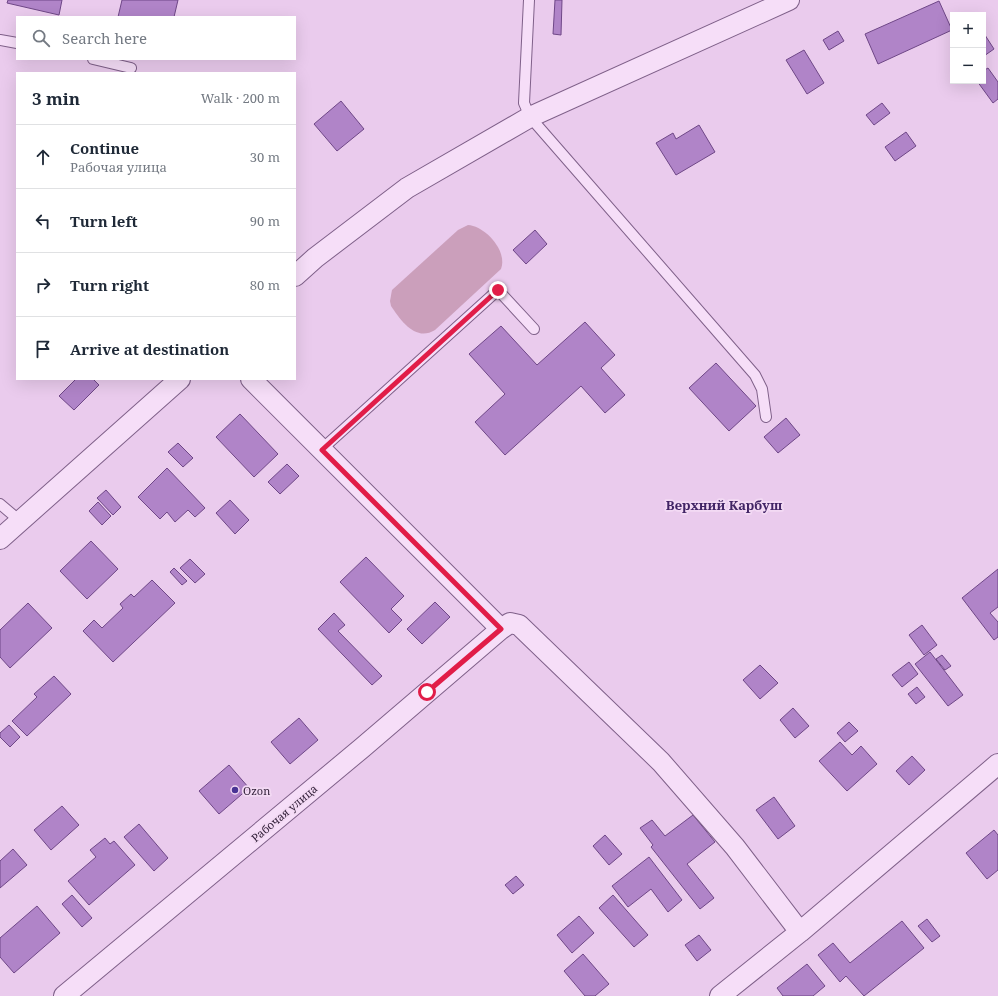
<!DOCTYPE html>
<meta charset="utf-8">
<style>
body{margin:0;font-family:"Noto Serif",serif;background:#f6f6f7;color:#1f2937}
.controls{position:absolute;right:12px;top:12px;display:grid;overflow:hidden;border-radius:0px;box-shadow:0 4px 16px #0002}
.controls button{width:36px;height:36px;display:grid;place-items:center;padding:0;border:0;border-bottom:1px solid #e0e1e3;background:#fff;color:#1f2937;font:20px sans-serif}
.stop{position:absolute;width:12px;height:12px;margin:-9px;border:3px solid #e11d48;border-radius:50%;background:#fff}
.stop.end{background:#e11d48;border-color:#fff;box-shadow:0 1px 4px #0008}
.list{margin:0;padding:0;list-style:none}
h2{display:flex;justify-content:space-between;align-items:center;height:52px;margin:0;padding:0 16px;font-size:17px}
h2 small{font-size:13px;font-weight:400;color:#747a83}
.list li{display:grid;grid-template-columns:26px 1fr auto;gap:12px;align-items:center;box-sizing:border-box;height:64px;padding:0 16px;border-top:1px solid #e0e1e3}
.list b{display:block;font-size:15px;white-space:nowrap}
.list p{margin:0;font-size:13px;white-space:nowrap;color:#747a83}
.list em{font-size:13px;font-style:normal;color:#747a83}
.icon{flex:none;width:22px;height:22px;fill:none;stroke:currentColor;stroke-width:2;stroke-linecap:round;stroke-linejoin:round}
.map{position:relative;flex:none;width:998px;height:996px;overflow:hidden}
.search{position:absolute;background:#fff;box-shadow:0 4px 16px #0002;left:16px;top:16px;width:280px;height:44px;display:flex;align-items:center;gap:10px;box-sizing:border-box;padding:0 14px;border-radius:0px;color:#747a83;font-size:15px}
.panel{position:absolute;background:#fff;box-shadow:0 4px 16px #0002;left:16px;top:72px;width:280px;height:308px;border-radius:0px}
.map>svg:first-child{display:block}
.green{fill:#cb9fbb}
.building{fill:#b084c8;stroke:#6f4787}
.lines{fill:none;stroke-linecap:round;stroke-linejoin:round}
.lane-casing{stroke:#7f6089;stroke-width:12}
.street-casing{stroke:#7f6089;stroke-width:22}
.lane{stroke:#f6def8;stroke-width:10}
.street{stroke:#f6def8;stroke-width:20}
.route{stroke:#e11d48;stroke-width:5}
.poi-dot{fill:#493394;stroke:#f3daf4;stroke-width:1.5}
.labels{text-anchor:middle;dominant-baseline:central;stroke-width:3.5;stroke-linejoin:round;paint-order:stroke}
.poi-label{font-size:11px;fill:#34223b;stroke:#f3daf4;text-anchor:start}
.street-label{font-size:11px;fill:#34223b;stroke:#f3daf4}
.quarter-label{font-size:13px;font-weight:bold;fill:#412465;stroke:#f3daf4}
</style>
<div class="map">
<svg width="998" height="996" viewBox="0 0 998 996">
<rect width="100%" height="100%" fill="#eacbed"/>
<path class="green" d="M 468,225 C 485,226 508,251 501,269 L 435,330 C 416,342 401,321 391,306 L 390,301 L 392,290 L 458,230 Z"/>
<path class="building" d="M 8,0 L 62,0 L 59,15 L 7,3 Z
M 122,0 L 178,0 L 174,17 L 118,17 Z
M 555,0 L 562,0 L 561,35 L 553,34 Z
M 939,1 L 952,30 L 878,64 L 865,34 Z
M 838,31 L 844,41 L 829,50 L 823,40 Z
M 983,32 L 994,49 L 984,56 L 983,55 Z
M 804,50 L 824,83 L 807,94 L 786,60 Z
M 988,68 L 998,82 L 998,99 L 993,103 L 977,81 L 983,81 L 983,71 Z
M 341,101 L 364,129 L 337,151 L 314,124 Z
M 882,103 L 890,113 L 874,125 L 866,115 Z
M 699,125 L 715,152 L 676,175 L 656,143 L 673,133 L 676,139 Z
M 906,132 L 916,146 L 895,161 L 885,147 Z
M 535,230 L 547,244 L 526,264 L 513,250 Z
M 585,322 L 615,355 L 601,368 L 625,395 L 605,413 L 581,386 L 505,455 L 475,422 L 505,394 L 469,354 L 501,326 L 537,365 Z
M 716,363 L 756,406 L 729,431 L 689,388 Z
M 76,379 L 93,379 L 99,385 L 74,410 L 59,396 Z
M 240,414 L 278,454 L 254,477 L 216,437 Z
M 786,418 L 800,435 L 778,453 L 764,437 Z
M 178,443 L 193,458 L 183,467 L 168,452 Z
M 287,464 L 299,476 L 280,494 L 268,482 Z
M 167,468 L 205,508 L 195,517 L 188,510 L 175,522 L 167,512 L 160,519 L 138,497 Z
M 106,490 L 121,507 L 113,515 L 97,498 Z
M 230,500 L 249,520 L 235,534 L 216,513 Z
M 98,502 L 111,516 L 102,525 L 89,511 Z
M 91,541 L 118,569 L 87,599 L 60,571 Z
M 366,557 L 404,596 L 391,609 L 402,620 L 389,633 L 340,582 Z
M 190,559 L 205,574 L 195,583 L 180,568 Z
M 174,568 L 187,581 L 182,585 L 170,572 Z
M 998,569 L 998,607 L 990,613 L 998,622 L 998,637 L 994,640 L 962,598 Z
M 152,580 L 175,603 L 113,662 L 83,631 L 94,620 L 102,628 L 123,608 L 120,604 L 131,594 L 134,597 Z
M 435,602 L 450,617 L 422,644 L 407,629 Z
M 28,603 L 52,628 L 10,668 L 0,657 L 0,630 Z
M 334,613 L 345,625 L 338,631 L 382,676 L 372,685 L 318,629 Z
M 922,625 L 937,645 L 924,655 L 909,635 Z
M 930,652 L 963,695 L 948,706 L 915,664 Z
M 942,655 L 951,666 L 945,670 L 936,659 Z
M 909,662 L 918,674 L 902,687 L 892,675 Z
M 760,665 L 778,683 L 760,699 L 743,680 Z
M 54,676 L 71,694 L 27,736 L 12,721 L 37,697 L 34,694 Z
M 917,687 L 925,697 L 916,704 L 908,694 Z
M 793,708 L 809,726 L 795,738 L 780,720 Z
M 299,718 L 318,740 L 290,764 L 271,742 Z
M 849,722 L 858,731 L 845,742 L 837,733 Z
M 9,725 L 20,737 L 10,747 L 0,737 L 0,733 Z
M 840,742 L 852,755 L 861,746 L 877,764 L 847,791 L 819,761 Z
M 912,756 L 925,770 L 909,785 L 896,771 Z
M 229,765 L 249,788 L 219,814 L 199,791 Z
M 774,797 L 795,826 L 778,839 L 756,810 Z
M 62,806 L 79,825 L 51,850 L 34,830 Z
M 693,815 L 715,842 L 687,864 L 714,898 L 700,909 L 651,847 L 653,845 L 640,828 L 652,820 L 665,836 Z
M 139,824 L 168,858 L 154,871 L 124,837 Z
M 994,830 L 998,835 L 998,870 L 987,879 L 966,853 Z
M 605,835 L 622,854 L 609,865 L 593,846 Z
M 105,838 L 110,844 L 114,841 L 135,865 L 89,905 L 68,881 L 96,857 L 90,850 Z
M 13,849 L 27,865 L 0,888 L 0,861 Z
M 649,857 L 682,900 L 668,912 L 651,889 L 628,907 L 612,886 Z
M 516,876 L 524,885 L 513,894 L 505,885 Z
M 72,895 L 92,918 L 82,927 L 62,904 Z
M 613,895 L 648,935 L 634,947 L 599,908 Z
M 37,906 L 60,933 L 14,973 L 0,957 L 0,938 Z
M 579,916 L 594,933 L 572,953 L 557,935 Z
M 927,919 L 940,936 L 932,942 L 918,926 Z
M 902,921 L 924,948 L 864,996 L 846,976 L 840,982 L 818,955 L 833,943 L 850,963 Z
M 699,935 L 711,950 L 697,961 L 685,945 Z
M 583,954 L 609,984 L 595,996 L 585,996 L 564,971 Z
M 807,964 L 825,986 L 813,996 L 783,996 L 777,988 Z"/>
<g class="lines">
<g class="lane-casing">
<path id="lane" d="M 529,0 L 524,103 L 530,117 L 755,375 L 762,389 L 766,417
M 0,40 L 17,43
M 93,59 L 131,68
M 322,449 L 498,290 L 534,329
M 0,504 L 20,521"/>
</g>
<g class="street-casing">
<path id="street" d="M 295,276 L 315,258 L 407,188 L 530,117 L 789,0
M 251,379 L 501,629 L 510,623 L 519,625 L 661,762 L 735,847 L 800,932
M 0,539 L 180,379
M 64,996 L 362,748 L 501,629
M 720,996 L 800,932 L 998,764"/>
</g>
<use href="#lane" class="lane"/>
<use href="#street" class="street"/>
</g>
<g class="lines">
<path class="route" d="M 427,692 L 501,629 L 322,450 L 498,290"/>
</g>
<circle class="poi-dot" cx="235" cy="790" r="4"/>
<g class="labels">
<g class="poi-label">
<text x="243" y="790">Ozon</text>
</g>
<g class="street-label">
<text transform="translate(284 813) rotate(-40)">Рабочая улица</text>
</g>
<g class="quarter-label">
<text x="724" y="505">Верхний Карбуш</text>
</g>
</g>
</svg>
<div class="controls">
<button>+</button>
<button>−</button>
</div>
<div class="stop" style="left:427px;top:692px"></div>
<div class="stop end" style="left:498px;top:290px"></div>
<div class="search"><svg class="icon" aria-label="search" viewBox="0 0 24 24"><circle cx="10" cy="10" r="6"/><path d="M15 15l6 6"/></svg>Search here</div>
<section class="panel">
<h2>3 min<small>Walk · 200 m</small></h2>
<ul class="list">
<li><svg class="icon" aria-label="ahead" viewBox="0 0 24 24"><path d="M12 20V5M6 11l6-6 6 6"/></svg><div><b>Continue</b><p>Рабочая улица</p></div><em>30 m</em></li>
<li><svg class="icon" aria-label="left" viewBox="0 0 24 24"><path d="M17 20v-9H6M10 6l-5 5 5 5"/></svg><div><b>Turn left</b></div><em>90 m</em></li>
<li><svg class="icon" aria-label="right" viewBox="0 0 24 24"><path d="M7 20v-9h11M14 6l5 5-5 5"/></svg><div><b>Turn right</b></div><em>80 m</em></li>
<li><svg class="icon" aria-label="arrive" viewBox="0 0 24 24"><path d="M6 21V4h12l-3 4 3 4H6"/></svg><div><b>Arrive at destination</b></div></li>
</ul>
</section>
</div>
